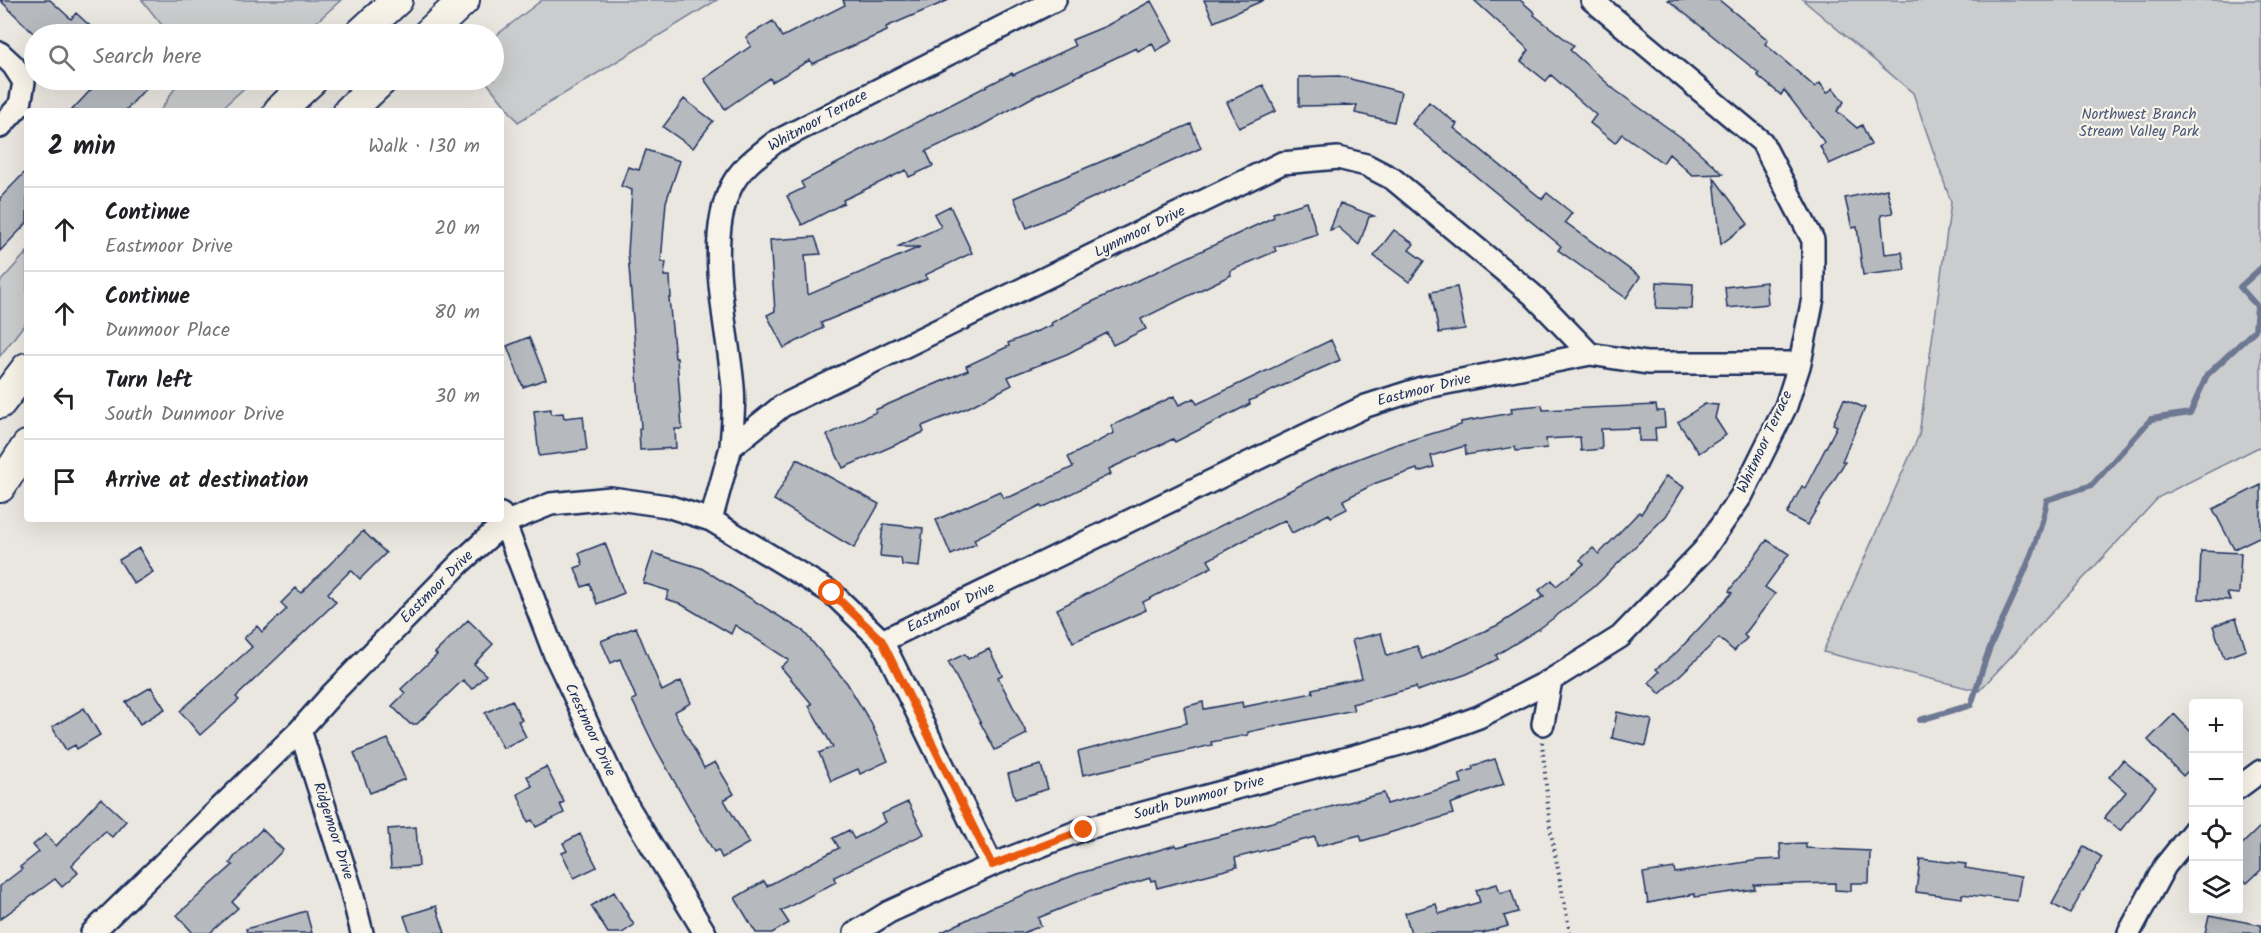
<!DOCTYPE html>
<meta charset="utf-8">
<style>
body{margin:0;font-family:Kalam,sans-serif;background:#f6f6f6;color:#202124}
.controls{position:absolute;right:18px;bottom:18px;display:grid;overflow:hidden;border-radius:6px;box-shadow:0 6px 24px #0002}
.controls button{width:54px;height:54px;display:grid;place-items:center;padding:0;border:0;border-bottom:2px solid #e0e0e0;background:#fff;color:#202124;font:30px sans-serif}
.stop{position:absolute;width:18px;height:18px;margin:-14px;border:4px solid #ea580c;border-radius:50%;background:#fff}
.stop.end{background:#ea580c;border-color:#fff;box-shadow:0 2px 6px #0008}
.list{margin:0;padding:0;list-style:none}
h2{display:flex;justify-content:space-between;align-items:center;height:78px;margin:0;padding:0 24px;font-size:26px}
h2 small{font-size:20px;font-weight:400;color:#757577}
.list li{display:grid;grid-template-columns:39px 1fr auto;gap:18px;align-items:center;box-sizing:border-box;height:84px;padding:0 24px;border-top:2px solid #e0e0e0}
.list b{display:block;font-size:22px;white-space:nowrap}
.list p{margin:0;font-size:20px;white-space:nowrap;color:#757577}
.list em{font-size:20px;font-style:normal;color:#757577}
.icon{flex:none;width:33px;height:33px;fill:none;stroke:currentColor;stroke-width:2;stroke-linecap:round;stroke-linejoin:round}
.map{position:relative;flex:none;width:2261px;height:933px;overflow:hidden}
.search{position:absolute;background:#fff;box-shadow:0 6px 24px #0002;left:24px;top:24px;width:480px;height:66px;display:flex;align-items:center;gap:15px;box-sizing:border-box;padding:0 21px;border-radius:33px;color:#757577;font-size:22px}
.panel{position:absolute;background:#fff;box-shadow:0 6px 24px #0002;left:24px;top:108px;width:480px;height:414px;border-radius:6px}
.map>svg:first-child{display:block}
.green{fill:#cbcccd;stroke:#737e96;stroke-width:1.5}
.lines{fill:none;stroke-linecap:round;stroke-linejoin:round}
.stream{stroke:#6d7892;stroke-width:6}
.building{fill:#b6babf;stroke:#1b2f5e;stroke-width:1.5}
.minor-casing{stroke:#1b2f5e;stroke-width:26}
.highway-casing{stroke:#1b2f5e;stroke-width:34}
.path{stroke:#1b2f5e;stroke-width:4;stroke-dasharray:1.5 4.5;stroke-linecap:butt}
.minor{stroke:#f7f3e8;stroke-width:21}
.highway{stroke:#f7f3e8;stroke-width:30}
.route{stroke:#ea580c;stroke-width:8}
.labels{text-anchor:middle;dominant-baseline:central;stroke-width:4.5;stroke-linejoin:round;paint-order:stroke}
.park-label{font-size:15px;fill:#47567a;stroke:#f7f3e8}
.street-label{font-size:15px;fill:#1b2f5e;stroke:#f7f3e8}
</style>
<div class="map">
<svg width="2261" height="933" viewBox="0 0 2261 933">
<rect width="100%" height="100%" fill="#eae7e0"/>
<filter id="ink" filterUnits="userSpaceOnUse"><feTurbulence type="fractalNoise" baseFrequency=".0167" numOctaves="2"/><feDisplacementMap in="SourceGraphic" scale="12" xChannelSelector="R" yChannelSelector="G"/><feConvolveMatrix kernelMatrix="1 2 1 2 8 2 1 2 1" color-interpolation-filters="sRGB"/></filter>
<g filter="url(#ink)">
<path class="green" d="M 142,0 L 341,0 L 303,34 L 169,34 Z
M 542,0 L 717,0 L 518,122 L 485,80 L 494,80 L 494,37 Z
M 1803,0 L 2261,0 L 2261,446 L 2159,497 L 1979,691 L 1823,652 L 1919,435 L 1951,202 L 1913,93 Z
M 180,80 L 253,80 L 219,111 L 160,111 Z
M 27,252 L 27,321 L 0,356 L 0,282 Z"/>
<g class="lines">
<path class="stream" d="M 1920,720 L 1971,705 C 1978,685 1983,663 1992,643 C 2013,596 2037,552 2047,500 L 2092,485 L 2151,419 L 2190,413 L 2207,375 L 2255,330 L 2257,306 L 2240,287 L 2261,268"/>
</g>
<path class="building" d="M 0,0 L 50,0 L 71,19 L 76,13 L 99,34 L 34,34 Z
M 843,0 L 949,0 L 886,27 L 887,31 L 812,64 L 810,60 L 772,82 L 770,78 L 725,109 L 704,79 L 751,46 L 746,37 L 773,21 L 782,37 L 845,5 Z
M 1204,0 L 1264,0 L 1214,22 Z
M 1474,0 L 1520,0 L 1535,13 L 1534,15 L 1574,46 L 1570,50 L 1615,90 L 1689,143 L 1723,174 L 1692,175 L 1669,154 L 1663,163 L 1622,134 L 1615,143 L 1590,123 L 1596,115 L 1551,75 L 1546,81 L 1521,61 L 1529,50 Z
M 1668,0 L 1719,0 L 1768,40 L 1765,44 L 1815,87 L 1820,83 L 1827,93 L 1833,88 L 1844,102 L 1837,111 L 1857,128 L 1862,125 L 1871,145 L 1829,164 L 1820,146 L 1825,143 L 1784,90 L 1781,95 L 1757,75 L 1759,73 Z
M 1151,1 L 1173,41 L 1156,51 L 1152,43 L 1138,51 L 1136,48 L 1031,98 L 979,127 L 926,151 L 933,166 L 909,177 L 906,170 L 843,200 L 844,203 L 802,225 L 787,196 L 804,188 L 801,182 L 1012,73 L 1013,75 L 1075,46 L 1072,40 L 1106,26 Z
M 1339,76 L 1401,92 L 1394,122 L 1355,113 L 1357,105 L 1299,106 L 1299,77 Z
M 100,80 L 137,80 L 146,88 L 125,111 L 71,111 Z
M 1263,85 L 1276,111 L 1239,128 L 1227,102 Z
M 684,99 L 713,121 L 693,148 L 663,127 Z
M 1429,102 L 1457,124 L 1454,128 L 1542,199 L 1547,193 L 1572,213 L 1565,222 L 1640,277 L 1626,298 L 1558,250 L 1561,246 L 1412,124 Z
M 1191,124 L 1201,148 L 1027,228 L 1014,198 Z
M 646,150 L 680,161 L 666,202 L 661,262 L 666,262 L 664,276 L 670,276 L 671,298 L 669,298 L 675,358 L 677,358 L 682,429 L 675,429 L 676,448 L 640,450 L 639,429 L 641,428 L 628,253 L 632,190 L 621,186 L 628,167 L 639,170 Z
M 27,170 L 27,223 L 0,251 L 0,198 Z
M 1714,178 L 1748,224 L 1721,244 Z
M 1887,189 L 1893,213 L 1881,215 L 1885,254 L 1902,252 L 1905,270 L 1863,275 L 1857,227 L 1852,228 L 1845,198 Z
M 1307,202 L 1317,234 L 1274,247 L 1276,251 L 1230,271 L 1231,275 L 1141,319 L 1146,329 L 1113,345 L 1107,333 L 1067,354 L 1008,377 L 1012,385 L 967,408 L 922,426 L 924,432 L 843,468 L 827,435 L 876,412 L 875,410 L 968,370 L 966,366 L 1009,346 L 1008,343 L 1052,325 L 1051,323 L 1081,307 L 1274,217 L 1273,213 Z
M 1340,203 L 1374,216 L 1369,217 L 1359,245 L 1338,227 L 1330,230 Z
M 950,206 L 972,253 L 925,275 L 927,279 L 821,323 L 823,328 L 784,348 L 767,315 L 775,311 L 770,240 L 815,237 L 821,254 L 805,255 L 808,295 L 920,247 L 897,247 L 941,227 L 934,214 Z
M 1394,230 L 1414,244 L 1409,250 L 1424,261 L 1409,282 L 1374,256 Z
M 1657,282 L 1693,284 L 1692,309 L 1656,308 Z
M 1766,282 L 1768,304 L 1727,308 L 1725,287 Z
M 1457,287 L 1465,329 L 1439,333 L 1431,292 Z
M 529,337 L 546,379 L 523,387 L 507,346 Z
M 1331,340 L 1340,360 L 1249,401 L 1250,404 L 1175,442 L 1173,439 L 1109,469 L 1111,474 L 1042,508 L 1041,505 L 974,539 L 976,544 L 951,555 L 936,520 L 1000,491 L 1004,498 L 1012,496 L 1073,467 L 1068,457 L 1114,433 L 1111,426 L 1174,396 L 1179,405 L 1194,398 L 1197,404 Z
M 1844,399 L 1865,408 L 1842,461 L 1845,462 L 1807,525 L 1787,514 L 1802,486 L 1805,488 L 1837,426 L 1833,424 Z
M 1705,404 L 1718,405 L 1715,418 L 1726,435 L 1699,453 L 1678,422 Z
M 1542,405 L 1543,410 L 1656,405 L 1657,411 L 1664,411 L 1665,427 L 1655,428 L 1656,441 L 1639,441 L 1639,428 L 1601,429 L 1602,449 L 1581,451 L 1580,437 L 1546,439 L 1547,448 L 1516,451 L 1515,447 L 1466,455 L 1465,446 L 1431,456 L 1434,467 L 1418,472 L 1417,469 L 1376,483 L 1343,500 L 1347,509 L 1331,517 L 1329,514 L 1292,533 L 1285,520 L 1250,537 L 1208,560 L 1212,567 L 1143,602 L 1146,610 L 1073,642 L 1057,609 L 1334,468 L 1394,445 L 1461,425 L 1461,422 L 1512,413 L 1511,408 Z
M 551,409 L 551,414 L 563,413 L 564,418 L 583,416 L 587,450 L 539,456 L 534,411 Z
M 797,459 L 879,504 L 854,548 L 774,500 Z
M 1666,476 L 1684,487 L 1666,516 L 1593,588 L 1539,629 L 1496,655 L 1498,659 L 1467,674 L 1417,691 L 1416,687 L 1352,704 L 1354,710 L 1248,732 L 1248,735 L 1211,742 L 1212,745 L 1083,775 L 1078,752 L 1187,723 L 1184,707 L 1203,702 L 1204,709 L 1242,702 L 1243,707 L 1313,693 L 1312,689 L 1362,678 L 1352,640 L 1381,633 L 1387,656 L 1417,646 L 1422,659 L 1498,625 L 1544,596 L 1539,590 L 1552,580 L 1556,586 L 1584,564 L 1580,560 L 1593,548 L 1599,554 L 1639,512 L 1641,514 Z
M 2261,485 L 2261,536 L 2234,549 L 2213,509 Z
M 883,524 L 923,528 L 919,567 L 902,565 L 901,558 L 880,556 Z
M 363,531 L 386,553 L 360,579 L 351,570 L 328,593 L 336,602 L 236,697 L 239,700 L 200,735 L 180,711 L 252,647 L 244,638 L 257,626 L 262,632 L 287,609 L 281,603 L 296,588 L 301,593 Z
M 1767,540 L 1789,554 L 1765,587 L 1775,594 L 1744,635 L 1747,638 L 1734,651 L 1719,638 L 1660,694 L 1649,682 L 1659,672 L 1656,669 L 1677,652 L 1732,593 L 1729,591 Z
M 605,543 L 624,593 L 597,604 L 590,584 L 582,587 L 575,568 L 583,565 L 579,553 Z
M 139,548 L 153,572 L 134,584 L 119,560 Z
M 2201,551 L 2241,553 L 2239,594 L 2227,593 L 2230,600 L 2199,599 Z
M 653,553 L 701,568 L 803,631 L 847,683 L 871,723 L 888,761 L 860,774 L 858,769 L 831,781 L 819,753 L 833,747 L 809,706 L 812,704 L 781,667 L 789,660 L 735,625 L 731,634 L 679,603 L 666,599 L 669,591 L 643,583 Z
M 2236,618 L 2246,650 L 2224,658 L 2213,626 Z
M 468,620 L 493,644 L 474,664 L 486,675 L 472,689 L 463,680 L 417,724 L 410,724 L 392,706 L 405,693 L 401,689 L 437,655 L 435,653 Z
M 636,627 L 662,691 L 681,681 L 691,703 L 674,712 L 704,768 L 715,762 L 734,794 L 724,800 L 749,843 L 722,858 L 718,850 L 714,852 L 655,747 L 632,700 L 636,698 L 620,659 L 611,663 L 601,641 Z
M 989,649 L 1002,675 L 998,677 L 1027,734 L 995,750 L 948,662 L 965,654 L 968,659 Z
M 151,687 L 165,709 L 140,724 L 126,702 Z
M 512,700 L 522,720 L 518,721 L 526,737 L 503,748 L 485,713 Z
M 84,708 L 100,735 L 77,749 L 75,745 L 66,750 L 52,727 Z
M 1617,712 L 1652,720 L 1646,746 L 1612,738 Z
M 2174,714 L 2193,734 L 2193,766 L 2183,776 L 2148,740 Z
M 388,739 L 405,779 L 370,793 L 354,753 Z
M 1495,759 L 1504,784 L 1450,804 L 1453,814 L 1362,841 L 1360,835 L 1317,846 L 1315,837 L 1235,858 L 1237,867 L 1157,888 L 1155,880 L 1151,881 L 1150,878 L 1087,898 L 1038,918 L 1041,926 L 1023,933 L 940,933 L 992,907 L 1077,874 L 1176,845 L 1177,847 L 1384,793 L 1387,804 L 1462,783 L 1459,774 L 1473,769 L 1472,766 Z
M 2123,760 L 2156,787 L 2120,831 L 2104,818 L 2126,792 L 2109,777 Z
M 1041,765 L 1048,789 L 1015,799 L 1008,774 Z
M 546,767 L 564,802 L 560,804 L 564,813 L 536,827 L 532,820 L 528,822 L 518,794 L 532,786 L 527,776 Z
M 101,798 L 126,821 L 112,837 L 105,831 L 72,865 L 78,873 L 62,887 L 55,879 L 0,919 L 0,886 L 22,869 L 20,867 L 39,852 L 33,845 L 46,834 L 56,846 Z
M 908,802 L 924,834 L 834,877 L 836,882 L 781,911 L 789,923 L 772,933 L 756,933 L 735,898 L 764,881 L 767,886 L 839,848 L 833,838 L 849,830 L 854,839 L 886,822 L 882,814 Z
M 2261,826 L 2261,870 L 2247,883 L 2238,874 L 2238,848 Z
M 416,827 L 419,866 L 391,868 L 388,829 Z
M 262,829 L 283,850 L 232,902 L 238,908 L 210,933 L 193,933 L 177,915 L 233,865 L 230,863 L 235,856 Z
M 580,834 L 597,867 L 574,878 L 562,853 L 567,851 L 563,843 Z
M 1806,843 L 1806,848 L 1870,851 L 1869,883 L 1851,883 L 1851,891 L 1835,890 L 1835,883 L 1754,885 L 1755,889 L 1695,897 L 1695,894 L 1648,903 L 1643,873 L 1674,868 L 1675,873 L 1759,860 L 1781,859 L 1780,844 Z
M 2084,846 L 2102,857 L 2070,914 L 2052,904 Z
M 1920,859 L 1966,864 L 1965,868 L 2021,877 L 2017,901 L 1962,894 L 1962,898 L 1916,892 Z
M 1497,884 L 1500,893 L 1511,890 L 1518,912 L 1504,916 L 1508,926 L 1483,933 L 1411,933 L 1405,913 L 1436,904 L 1439,914 L 1480,902 L 1476,890 Z
M 614,892 L 634,925 L 622,933 L 608,933 L 591,906 Z
M 436,906 L 445,933 L 410,933 L 404,916 Z
M 306,911 L 312,933 L 247,933 L 246,929 Z
M 2209,915 L 2261,925 L 2260,933 L 2205,933 Z"/>
<g class="lines">
<g class="minor-casing">
<path id="minor" d="M 0,53 L 13,65 L 24,82 L 20,105 L 0,127
M 731,447 C 732,428 735,407 733,387 C 728,327 704,243 731,187 C 740,168 759,155 775,142 L 1055,0
M 501,514 L 555,655 L 622,797 L 705,933
M 711,520 L 731,447 L 782,406 L 1282,163 L 1338,158 L 1366,165 L 1393,179 L 1533,295 L 1590,354
M 882,641 L 1366,406 L 1422,388 L 1590,354 L 1647,363 L 1800,363
M 1543,724 L 1551,680
M 300,730 L 351,889 L 362,933
M 2238,788 L 2261,771
M 92,933 L 300,730 L 333,693 L 461,562 L 504,523 L 551,504 L 611,498 L 667,506 L 711,520 L 832,593 L 882,641 L 992,865
M 855,933 L 889,912 L 992,865 L 1084,829 L 1422,738 L 1479,717 L 1551,680 L 1620,637 L 1704,550 L 1742,495 L 1786,406 L 1800,363 L 1813,298 L 1813,240 L 1762,142 L 1592,0
M 2129,933 L 2165,866 L 2194,830"/>
</g>
<g class="highway-casing">
<path id="highway" d="M 360,34 L 397,0
M 428,34 L 464,0
M 279,111 L 312,80
M 349,111 L 382,80
M 0,403 L 27,368
M 0,487 L 27,446"/>
</g>
<path class="path" d="M 1542,742 L 1550,827 L 1570,933"/>
<use href="#minor" class="minor"/>
<use href="#highway" class="highway"/>
</g>
</g>
<g class="lines" filter="url(#ink)">
<path class="route" d="M 832,593 L 882,641 L 992,865 L 1084,830"/>
</g>
<g class="labels">
<g class="park-label">
<text x="2139" y="115">Northwest Branch<tspan x="2139" dy="17">Stream Valley Park</tspan></text>
</g>
<g class="street-label">
<text transform="translate(818 121) rotate(-29)">Whitmoor Terrace</text>
<text transform="translate(1140 232) rotate(-26)">Lynnmoor Drive</text>
<text transform="translate(1424 390) rotate(-14)">Eastmoor Drive</text>
<text transform="translate(1765 442) rotate(-65)">Whitmoor Terrace</text>
<text transform="translate(437 587) rotate(-45)">Eastmoor Drive</text>
<text transform="translate(951 608) rotate(-26)">Eastmoor Drive</text>
<text transform="translate(590 730) rotate(65)">Crestmoor Drive</text>
<text transform="translate(1199 798) rotate(-15)">South Dunmoor Drive</text>
<text transform="translate(333 831) rotate(72)">Ridgemoor Drive</text>
</g>
</g>
</svg>
<div class="controls">
<button>+</button>
<button>−</button>
<button><svg class="icon" aria-label="locate" viewBox="0 0 24 24"><circle cx="12" cy="12" r="6"/><path d="M12 2v4M12 18v4M2 12h4M18 12h4"/></svg></button>
<button><svg class="icon" aria-label="layers" viewBox="0 0 24 24"><path d="M12 4l9 5-9 5-9-5zM3 14l9 5 9-5"/></svg></button>
</div>
<div class="stop" style="left:832px;top:593px"></div>
<div class="stop end" style="left:1084px;top:830px"></div>
<div class="search"><svg class="icon" aria-label="search" viewBox="0 0 24 24"><circle cx="10" cy="10" r="6"/><path d="M15 15l6 6"/></svg>Search here</div>
<section class="panel">
<h2>2 min<small>Walk · 130 m</small></h2>
<ul class="list">
<li><svg class="icon" aria-label="ahead" viewBox="0 0 24 24"><path d="M12 20V5M6 11l6-6 6 6"/></svg><div><b>Continue</b><p>Eastmoor Drive</p></div><em>20 m</em></li>
<li><svg class="icon" aria-label="ahead" viewBox="0 0 24 24"><path d="M12 20V5M6 11l6-6 6 6"/></svg><div><b>Continue</b><p>Dunmoor Place</p></div><em>80 m</em></li>
<li><svg class="icon" aria-label="left" viewBox="0 0 24 24"><path d="M17 20v-9H6M10 6l-5 5 5 5"/></svg><div><b>Turn left</b><p>South Dunmoor Drive</p></div><em>30 m</em></li>
<li><svg class="icon" aria-label="arrive" viewBox="0 0 24 24"><path d="M6 21V4h12l-3 4 3 4H6"/></svg><div><b>Arrive at destination</b></div></li>
</ul>
</section>
</div>
